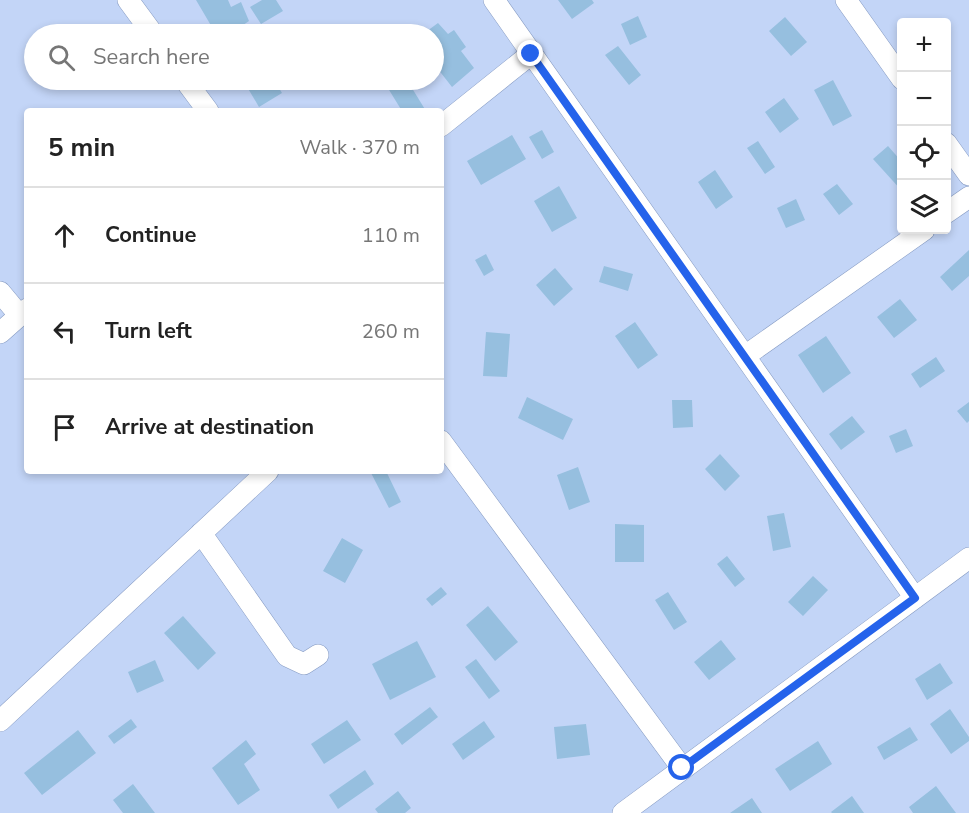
<!DOCTYPE html>
<meta charset="utf-8">
<style>
body{margin:0;font-family:"Nunito Sans",sans-serif;background:#f6f6f6;color:#222}
.controls{position:absolute;right:18px;top:18px;display:grid;overflow:hidden;border-radius:6px;box-shadow:0 3px 9px #0003}
.controls button{width:54px;height:54px;display:grid;place-items:center;padding:0;border:0;border-bottom:2px solid #e0e0e0;background:#fff;color:#222;font:30px sans-serif}
.stop{position:absolute;width:18px;height:18px;margin:-14px;border:4px solid #2563eb;border-radius:50%;background:#fff}
.stop.end{background:#2563eb;border-color:#fff;box-shadow:0 2px 6px #0008}
.list{margin:0;padding:0;list-style:none}
h2{display:flex;justify-content:space-between;align-items:center;height:78px;margin:0;padding:0 24px;font-size:26px}
h2 small{font-size:20px;font-weight:400;color:#767676}
.list li{display:grid;grid-template-columns:39px 1fr auto;gap:18px;align-items:center;box-sizing:border-box;height:96px;padding:0 24px;border-top:2px solid #e0e0e0}
.list b{display:block;font-size:22px;white-space:nowrap}
.list em{font-size:20px;font-style:normal;color:#767676}
.icon{flex:none;width:33px;height:33px;fill:none;stroke:currentColor;stroke-width:2;stroke-linecap:round;stroke-linejoin:round}
.map{position:relative;flex:none;width:969px;height:813px;overflow:hidden}
.search{position:absolute;background:#fff;box-shadow:0 3px 9px #0003;left:24px;top:24px;width:420px;height:66px;display:flex;align-items:center;gap:15px;box-sizing:border-box;padding:0 21px;border-radius:33px;color:#767676;font-size:22px}
.panel{position:absolute;background:#fff;box-shadow:0 3px 9px #0003;left:24px;top:108px;width:420px;height:366px;border-radius:6px}
.map>svg:first-child{display:block}
.building{fill:#96bfdf}
.lines{fill:none;stroke-linecap:round;stroke-linejoin:round}
.minor-casing{stroke:#869bc3;stroke-width:22}
.minor{stroke:#fff;stroke-width:21}
.route{stroke:#2563eb;stroke-width:8}
</style>
<div class="map">
<svg width="969" height="813" viewBox="0 0 969 813">
<rect width="100%" height="100%" fill="#c3d5f7"/>
<path class="building" d="M 196,0 L 228,0 L 231,7 L 241,2 L 249,21 L 230,34 L 216,34 Z
M 262,0 L 276,0 L 283,11 L 261,24 L 250,7 Z
M 558,0 L 592,0 L 594,3 L 572,19 Z
M 638,16 L 647,37 L 630,45 L 621,24 Z
M 785,17 L 807,42 L 791,56 L 769,31 Z
M 438,23 L 448,34 L 454,30 L 466,47 L 461,51 L 474,68 L 452,87 L 434,64 L 434,34 L 423,34 Z
M 618,46 L 641,75 L 629,85 L 605,55 Z
M 243,80 L 274,80 L 282,93 L 259,107 Z
M 394,80 L 407,80 L 426,111 L 402,111 L 386,85 Z
M 833,80 L 852,116 L 833,126 L 814,90 Z
M 784,98 L 799,119 L 780,133 L 765,112 Z
M 542,130 L 554,152 L 542,159 L 529,137 Z
M 512,135 L 526,159 L 481,185 L 467,161 Z
M 758,141 L 775,167 L 765,174 L 747,148 Z
M 888,146 L 902,162 L 902,191 L 873,159 Z
M 715,170 L 733,197 L 716,209 L 698,182 Z
M 837,184 L 853,204 L 839,215 L 823,194 Z
M 559,186 L 577,218 L 552,232 L 534,201 Z
M 796,199 L 805,220 L 786,228 L 777,208 Z
M 969,250 L 969,276 L 952,291 L 940,277 Z
M 486,254 L 494,270 L 484,276 L 475,260 Z
M 604,266 L 633,274 L 628,291 L 599,282 Z
M 555,268 L 573,289 L 554,306 L 536,285 Z
M 900,299 L 917,320 L 894,338 L 877,317 Z
M 635,322 L 658,355 L 638,369 L 615,336 Z
M 486,332 L 510,334 L 507,377 L 483,376 Z
M 826,336 L 851,373 L 823,393 L 798,355 Z
M 936,357 L 945,371 L 920,388 L 911,374 Z
M 527,397 L 573,419 L 563,440 L 518,418 Z
M 672,400 L 692,400 L 693,427 L 673,428 Z
M 969,402 L 969,421 L 967,423 L 957,411 Z
M 852,416 L 865,432 L 841,450 L 829,434 Z
M 906,429 L 913,446 L 896,453 L 889,436 Z
M 720,454 L 740,476 L 725,491 L 705,469 Z
M 578,467 L 590,502 L 569,510 L 557,475 Z
M 370,471 L 386,471 L 401,502 L 389,508 Z
M 784,513 L 791,547 L 773,551 L 767,516 Z
M 615,524 L 644,525 L 644,562 L 615,562 Z
M 342,538 L 363,550 L 345,583 L 323,571 Z
M 727,556 L 745,579 L 735,587 L 717,564 Z
M 813,576 L 828,590 L 803,616 L 788,602 Z
M 441,587 L 447,594 L 432,606 L 426,599 Z
M 668,592 L 687,622 L 674,630 L 655,600 Z
M 488,606 L 518,642 L 495,661 L 466,625 Z
M 183,616 L 216,653 L 198,670 L 164,633 Z
M 721,640 L 736,659 L 709,680 L 694,662 Z
M 417,641 L 436,677 L 390,700 L 372,664 Z
M 476,659 L 500,691 L 489,699 L 465,667 Z
M 155,660 L 164,681 L 137,693 L 128,672 Z
M 940,663 L 953,683 L 927,700 L 915,679 Z
M 430,707 L 438,717 L 402,745 L 394,734 Z
M 950,709 L 969,737 L 969,741 L 951,754 L 930,724 Z
M 131,719 L 137,727 L 114,744 L 108,736 Z
M 347,720 L 361,740 L 324,764 L 311,744 Z
M 484,721 L 495,737 L 463,760 L 452,744 Z
M 586,724 L 590,755 L 557,759 L 554,727 Z
M 910,727 L 918,740 L 884,760 L 877,747 Z
M 78,730 L 96,753 L 42,795 L 24,773 Z
M 246,740 L 256,754 L 244,764 L 260,790 L 238,805 L 212,768 Z
M 818,741 L 832,764 L 790,791 L 775,769 Z
M 365,770 L 374,784 L 338,809 L 329,795 Z
M 133,784 L 155,813 L 123,813 L 113,800 Z
M 936,786 L 956,813 L 913,813 L 909,807 Z
M 398,791 L 411,808 L 405,813 L 378,813 L 375,809 Z
M 852,796 L 864,813 L 832,813 L 831,812 Z
M 752,798 L 762,813 L 730,813 Z"/>
<g class="lines">
<g class="minor-casing">
<path id="minor" d="M 128,0 L 153,34
M 494,0 L 915,598
M 846,0 L 902,79
M 185,80 L 208,111
M 441,126 L 531,54
M 946,143 L 969,175
M 946,213 L 969,197
M 0,292 L 20,316
M 0,333 L 27,309
M 745,356 L 924,230
M 441,441 L 682,768
M 201,533 L 287,656 L 304,664 L 318,655
M 0,721 L 268,471
M 623,813 L 969,558"/>
</g>
<use href="#minor" class="minor"/>
</g>
<g class="lines">
<path class="route" d="M 531,54 L 915,598 L 682,768"/>
</g>
</svg>
<div class="controls">
<button>+</button>
<button>−</button>
<button><svg class="icon" aria-label="locate" viewBox="0 0 24 24"><circle cx="12" cy="12" r="6"/><path d="M12 2v4M12 18v4M2 12h4M18 12h4"/></svg></button>
<button><svg class="icon" aria-label="layers" viewBox="0 0 24 24"><path d="M12 4l9 5-9 5-9-5zM3 14l9 5 9-5"/></svg></button>
</div>
<div class="stop" style="left:682px;top:768px"></div>
<div class="stop end" style="left:531px;top:54px"></div>
<div class="search"><svg class="icon" aria-label="search" viewBox="0 0 24 24"><circle cx="10" cy="10" r="6"/><path d="M15 15l6 6"/></svg>Search here</div>
<section class="panel">
<h2>5 min<small>Walk · 370 m</small></h2>
<ul class="list">
<li><svg class="icon" aria-label="ahead" viewBox="0 0 24 24"><path d="M12 20V5M6 11l6-6 6 6"/></svg><div><b>Continue</b></div><em>110 m</em></li>
<li><svg class="icon" aria-label="left" viewBox="0 0 24 24"><path d="M17 20v-9H6M10 6l-5 5 5 5"/></svg><div><b>Turn left</b></div><em>260 m</em></li>
<li><svg class="icon" aria-label="arrive" viewBox="0 0 24 24"><path d="M6 21V4h12l-3 4 3 4H6"/></svg><div><b>Arrive at destination</b></div></li>
</ul>
</section>
</div>
